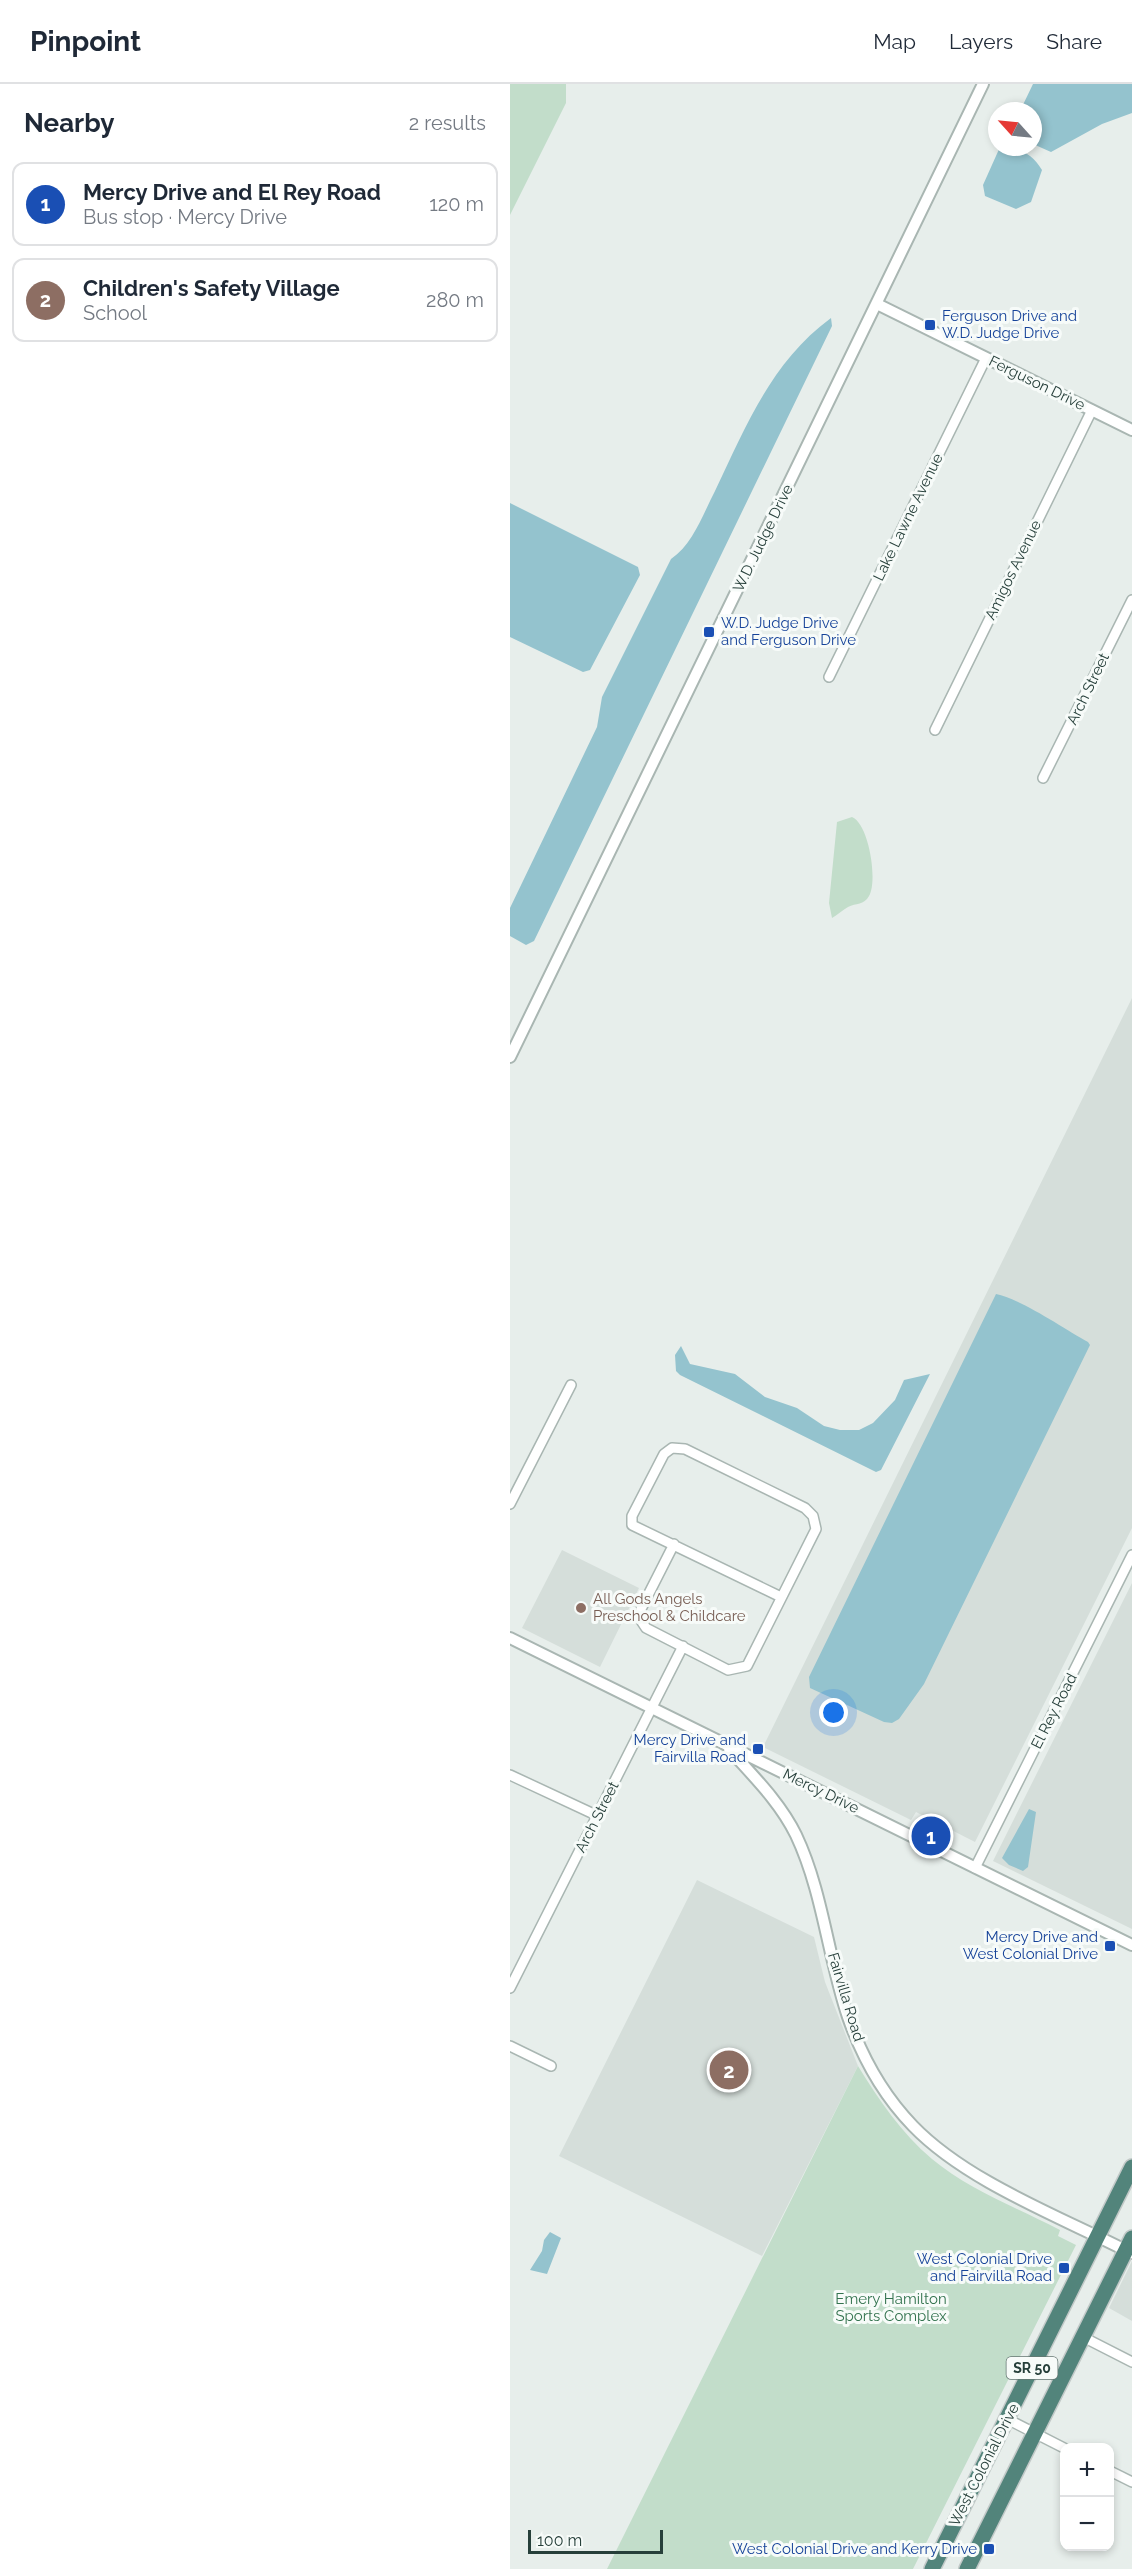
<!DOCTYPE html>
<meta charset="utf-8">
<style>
body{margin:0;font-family:Raleway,sans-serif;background:#f6f6f7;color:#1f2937}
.controls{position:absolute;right:18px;bottom:18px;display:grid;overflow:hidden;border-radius:12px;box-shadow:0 3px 9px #0003}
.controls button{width:54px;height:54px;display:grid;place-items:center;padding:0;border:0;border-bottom:2px solid #e0e1e3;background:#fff;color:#1f2937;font:30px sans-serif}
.compass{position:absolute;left:478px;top:18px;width:54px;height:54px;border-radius:50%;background:#fff;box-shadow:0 3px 9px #0003;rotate:297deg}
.scale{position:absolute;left:18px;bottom:15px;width:135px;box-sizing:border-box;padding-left:6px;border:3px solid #263f3a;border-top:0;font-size:16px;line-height:21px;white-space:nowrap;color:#263f3a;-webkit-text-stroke:4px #f7fbf9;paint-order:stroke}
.you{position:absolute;left:324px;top:1629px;width:21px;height:21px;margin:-15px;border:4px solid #fff;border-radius:50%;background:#1a73e8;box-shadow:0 0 0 9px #1a73e833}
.badge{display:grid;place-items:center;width:39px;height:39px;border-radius:50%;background:#0f766e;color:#fff;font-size:20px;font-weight:700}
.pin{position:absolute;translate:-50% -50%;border:3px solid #fff;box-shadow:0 2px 6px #0006}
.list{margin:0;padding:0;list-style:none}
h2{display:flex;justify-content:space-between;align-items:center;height:78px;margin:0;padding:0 24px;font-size:26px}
h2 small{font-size:20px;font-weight:400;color:#747a83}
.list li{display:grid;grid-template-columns:39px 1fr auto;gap:18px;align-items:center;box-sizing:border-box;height:84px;margin:0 12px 12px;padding:0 12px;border:2px solid #e0e1e3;border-radius:12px}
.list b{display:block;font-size:22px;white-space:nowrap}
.list p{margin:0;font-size:20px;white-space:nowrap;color:#747a83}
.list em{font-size:20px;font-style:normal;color:#747a83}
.map{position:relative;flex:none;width:622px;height:2485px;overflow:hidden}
header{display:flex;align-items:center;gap:36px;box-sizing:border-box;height:84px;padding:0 30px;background:#fff;border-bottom:2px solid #e0e1e3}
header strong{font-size:28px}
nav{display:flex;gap:33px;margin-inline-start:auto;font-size:21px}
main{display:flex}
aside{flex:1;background:#fff}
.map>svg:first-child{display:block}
.built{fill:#d5deda}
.green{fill:#c2ddca}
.water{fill:#94c3ce}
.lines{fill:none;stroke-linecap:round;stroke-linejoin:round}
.minor-casing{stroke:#a9b6b2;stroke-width:12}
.tertiary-casing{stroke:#a9b6b2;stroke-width:14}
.trunk-casing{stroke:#c2c9c8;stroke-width:18}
.minor{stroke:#fff;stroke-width:9}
.tertiary{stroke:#fff;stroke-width:10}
.trunk{stroke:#52847b;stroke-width:15}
.transit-dot{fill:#1a4fb4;stroke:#f7fbf9;stroke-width:2}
.education-dot{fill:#8d6e63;stroke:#f7fbf9;stroke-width:2}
.labels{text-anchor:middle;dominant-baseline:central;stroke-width:6;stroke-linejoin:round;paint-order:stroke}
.shield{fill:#f7fbf9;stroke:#657773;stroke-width:1.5}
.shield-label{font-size:14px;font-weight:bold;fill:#263f3a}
.transit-label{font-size:15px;fill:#164399;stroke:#f7fbf9;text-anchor:end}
.street-label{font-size:15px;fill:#263f3a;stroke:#f7fbf9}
.education-label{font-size:15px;fill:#785e54;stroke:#f7fbf9;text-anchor:start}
.park-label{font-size:15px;fill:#33734f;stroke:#f7fbf9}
</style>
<header>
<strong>Pinpoint</strong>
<nav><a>Map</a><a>Layers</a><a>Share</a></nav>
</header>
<main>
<aside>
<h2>Nearby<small>2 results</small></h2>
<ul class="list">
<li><span class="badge" style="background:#1a4fb4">1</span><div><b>Mercy Drive and El Rey Road</b><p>Bus stop · Mercy Drive</p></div><em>120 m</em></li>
<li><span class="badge" style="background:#8d6e63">2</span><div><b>Children's Safety Village</b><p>School</p></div><em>280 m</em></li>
</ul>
</aside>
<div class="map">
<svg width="622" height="2485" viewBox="0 0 622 2485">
<rect width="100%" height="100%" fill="#e7eeeb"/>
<path class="built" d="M 622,914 L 622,1444 L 465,1758 L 406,1728 L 401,1736 L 253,1663 Z
M 52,1466 L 129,1504 L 90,1583 L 12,1544 Z
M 622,1499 L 622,1845 L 483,1777 Z
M 187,1796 L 304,1853 L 315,1898 L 348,1982 L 252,2172 L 49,2072 Z
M 622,2177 L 622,2237 L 599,2224 Z"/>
<path class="green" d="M 0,0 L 56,0 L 56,19 L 0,131 Z
M 342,733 C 359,740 368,797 359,812 C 354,821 346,819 338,823 C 333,826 327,831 322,834 L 319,819 L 327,738 Z
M 348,1982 C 369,2016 391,2049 422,2075 C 459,2106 508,2124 550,2146 L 548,2152 L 566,2161 L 403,2485 L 97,2485 Z"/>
<path class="water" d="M 523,0 L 622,0 L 622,29 L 592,40 L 541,68 L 523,60 L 523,27 L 510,27 Z
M 490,63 C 508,63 522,69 532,86 L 521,118 L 506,125 L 475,112 L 473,101 Z
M 321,234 L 322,242 L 24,857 L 16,861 L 0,852 L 0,824 L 87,643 L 92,613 L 161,475 C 183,460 193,430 205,407 C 236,342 262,277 321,234 Z
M 0,419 L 128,483 L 130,491 L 80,586 L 73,588 L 0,553 Z
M 486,1210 C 511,1215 554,1245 578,1258 L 580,1261 L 414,1600 L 389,1635 L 382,1639 L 374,1638 L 300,1604 L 299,1593 Z
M 171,1262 L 180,1280 L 225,1290 L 255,1313 L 287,1324 L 314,1342 L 330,1346 L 349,1346 L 363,1339 L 385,1316 L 394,1296 L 420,1290 L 371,1386 L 366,1388 L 170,1291 L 166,1287 L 165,1271 Z
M 519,1725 L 526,1728 L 518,1783 L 513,1787 L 499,1781 L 492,1774 Z
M 40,2148 L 51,2154 L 37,2190 L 20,2186 L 32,2167 L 34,2156 Z"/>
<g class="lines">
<g class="minor-casing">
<path id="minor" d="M 319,593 L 476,274
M 425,646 L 582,326
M 533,694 L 622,516
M 0,1420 L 61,1301
M 164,1460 L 131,1525 L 130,1535 L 136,1544 L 218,1586 L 237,1582 L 306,1445 L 303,1432 L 295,1424 L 175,1365 L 162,1364 L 154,1370 L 122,1432 L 122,1441 L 271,1513
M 0,1691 L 88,1732
M 465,1784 L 622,1471
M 0,1904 L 173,1562
M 0,1962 L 41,1982
M 573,2253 L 622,2278
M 497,2335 L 554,2364
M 600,2387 L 622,2398"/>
</g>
<g class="tertiary-casing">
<path id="tertiary" d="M 367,220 L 622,346
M 0,973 L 473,0
M 0,1554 L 622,1861
M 219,1665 C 243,1692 270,1718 286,1751 C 313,1808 318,1874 338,1933 C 352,1973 373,2011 403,2042 C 457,2098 551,2133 621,2169"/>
</g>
<g class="trunk-casing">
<path id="trunk" d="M 422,2485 L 622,2083
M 457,2485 L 622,2154"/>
</g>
<use href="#minor" class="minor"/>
<use href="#tertiary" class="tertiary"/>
<use href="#trunk" class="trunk"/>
</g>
<g class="transit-dot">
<rect x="414" y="235" width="12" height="12" rx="3"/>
<rect x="193" y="542" width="12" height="12" rx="3"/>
<rect x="242" y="1659" width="12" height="12" rx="3"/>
<rect x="594" y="1856" width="12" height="12" rx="3"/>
<rect x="548" y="2178" width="12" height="12" rx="3"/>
<rect x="473" y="2459" width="12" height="12" rx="3"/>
</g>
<circle class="education-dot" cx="71" cy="1524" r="6"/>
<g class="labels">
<rect class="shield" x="496.5" y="2273" width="51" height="22" rx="4.5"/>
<g class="shield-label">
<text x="522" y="2284">SR 50</text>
</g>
<g class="transit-label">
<text x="432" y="232" text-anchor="start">Ferguson Drive and<tspan x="432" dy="17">W.D. Judge Drive</tspan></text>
<text x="211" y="539" text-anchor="start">W.D. Judge Drive<tspan x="211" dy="17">and Ferguson Drive</tspan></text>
<text x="236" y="1656">Mercy Drive and<tspan x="236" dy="17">Fairvilla Road</tspan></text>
<text x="588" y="1853">Mercy Drive and<tspan x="588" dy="17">West Colonial Drive</tspan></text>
<text x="542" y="2175">West Colonial Drive<tspan x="542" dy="17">and Fairvilla Road</tspan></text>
<text x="467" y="2465">West Colonial Drive and Kerry Drive</text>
</g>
<g class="street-label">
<text transform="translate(527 299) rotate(26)">Ferguson Drive</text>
<text transform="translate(398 433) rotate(-64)">Lake Lawne Avenue</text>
<text transform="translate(253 454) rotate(-64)">W.D. Judge Drive</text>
<text transform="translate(503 486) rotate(-64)">Amigos Avenue</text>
<text transform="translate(578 605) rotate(-64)">Arch Street</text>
<text transform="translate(544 1627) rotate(-63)">El Rey Road</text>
<text transform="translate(311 1707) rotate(26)">Mercy Drive</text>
<text transform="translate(87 1733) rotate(-63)">Arch Street</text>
<text transform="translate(336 1913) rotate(73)">Fairvilla Road</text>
<text transform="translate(474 2381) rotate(-63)">West Colonial Drive</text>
</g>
<g class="education-label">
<text x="83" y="1515">All Gods Angels<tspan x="83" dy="17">Preschool &amp; Childcare</tspan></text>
</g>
<g class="park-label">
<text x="381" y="2215">Emery Hamilton<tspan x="381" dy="17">Sports Complex</tspan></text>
</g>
</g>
</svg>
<div class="controls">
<button>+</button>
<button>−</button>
</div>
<svg class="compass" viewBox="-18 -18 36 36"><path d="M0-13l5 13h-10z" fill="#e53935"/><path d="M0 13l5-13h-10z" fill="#747a83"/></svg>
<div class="scale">100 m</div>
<div class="you"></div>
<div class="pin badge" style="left:421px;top:1752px;background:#1a4fb4">1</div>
<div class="pin badge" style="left:219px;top:1986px;background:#8d6e63">2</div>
</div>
</main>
